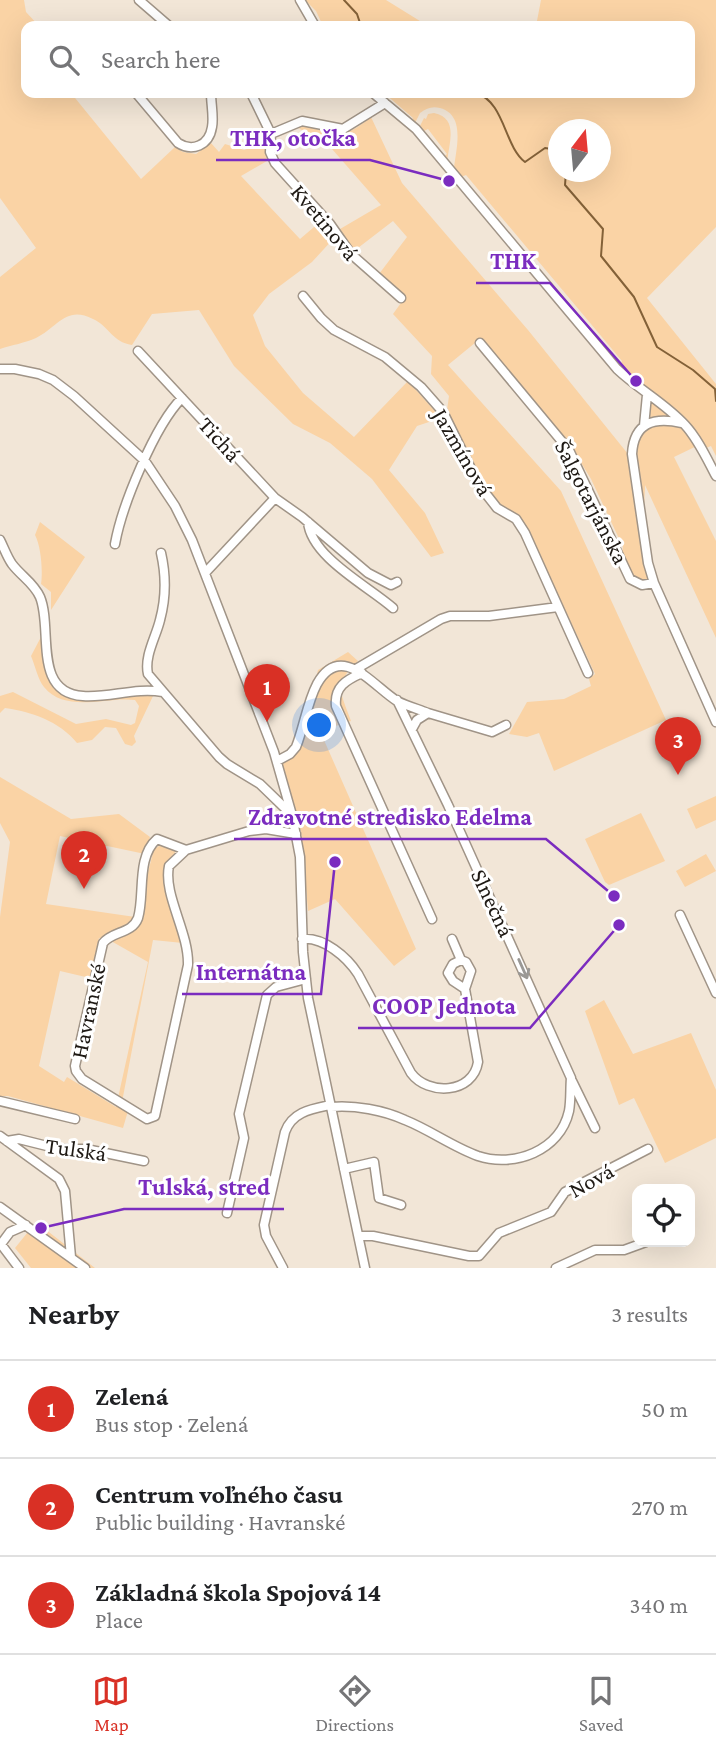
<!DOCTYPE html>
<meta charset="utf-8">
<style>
body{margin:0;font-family:"Crimson Pro",serif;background:#f6f6f6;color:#202124}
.controls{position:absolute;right:21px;bottom:21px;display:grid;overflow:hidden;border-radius:14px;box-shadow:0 7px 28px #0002}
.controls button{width:63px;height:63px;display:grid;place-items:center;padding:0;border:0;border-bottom:2px solid #e0e0e0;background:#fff;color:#202124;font:35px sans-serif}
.compass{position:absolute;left:548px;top:119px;width:63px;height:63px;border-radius:50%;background:#fff;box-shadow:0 7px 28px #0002;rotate:16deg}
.you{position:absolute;left:320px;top:726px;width:24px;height:24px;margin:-18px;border:5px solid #fff;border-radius:50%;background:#1a73e8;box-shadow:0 0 0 10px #1a73e833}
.badge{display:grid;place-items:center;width:46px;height:46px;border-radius:50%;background:#d93025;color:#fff;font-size:23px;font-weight:700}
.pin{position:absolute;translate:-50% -58px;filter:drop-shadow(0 2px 4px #0008)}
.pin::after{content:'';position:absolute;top:37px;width:24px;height:21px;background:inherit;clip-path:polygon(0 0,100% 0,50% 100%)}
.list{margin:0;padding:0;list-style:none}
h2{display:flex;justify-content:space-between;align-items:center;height:91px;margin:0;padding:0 28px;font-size:30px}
h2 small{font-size:23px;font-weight:400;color:#757577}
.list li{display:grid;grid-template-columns:46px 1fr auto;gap:21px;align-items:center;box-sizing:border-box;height:98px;padding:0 28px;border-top:2px solid #e0e0e0}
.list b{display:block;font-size:26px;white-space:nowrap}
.list p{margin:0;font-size:23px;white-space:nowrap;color:#757577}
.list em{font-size:23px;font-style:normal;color:#757577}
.icon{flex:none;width:38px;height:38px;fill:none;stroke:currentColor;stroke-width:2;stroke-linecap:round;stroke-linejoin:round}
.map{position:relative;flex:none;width:716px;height:1268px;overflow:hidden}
.search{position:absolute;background:#fff;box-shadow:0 7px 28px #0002;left:21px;right:21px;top:21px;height:77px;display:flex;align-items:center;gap:18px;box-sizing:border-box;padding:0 24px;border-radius:14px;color:#757577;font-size:26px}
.sheet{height:385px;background:#fff}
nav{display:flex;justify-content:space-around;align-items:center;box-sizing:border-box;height:98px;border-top:2px solid #e0e0e0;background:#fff;font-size:19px;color:#757577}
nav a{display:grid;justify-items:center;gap:4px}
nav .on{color:#d93025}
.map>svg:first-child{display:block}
.green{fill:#fad3a5;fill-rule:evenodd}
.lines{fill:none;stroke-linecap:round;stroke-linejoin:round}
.stream{stroke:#836138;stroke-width:2}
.minor-casing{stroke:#a09487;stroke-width:11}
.minor{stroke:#fff;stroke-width:8}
.oneway{stroke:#9a9895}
.labels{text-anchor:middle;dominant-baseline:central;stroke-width:6;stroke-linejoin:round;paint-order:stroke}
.street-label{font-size:23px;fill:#1e1914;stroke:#fff}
.leader{fill:none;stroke:#7b2cbf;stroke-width:2.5}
.callout-dot{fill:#7b2cbf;stroke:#fff;stroke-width:2.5}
.callout-label{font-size:24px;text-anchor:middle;font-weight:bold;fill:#7b2cbf;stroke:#fff;stroke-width:6;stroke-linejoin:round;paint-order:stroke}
</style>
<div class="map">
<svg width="716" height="1268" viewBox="0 0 716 1268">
<rect width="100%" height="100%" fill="#f2e6d7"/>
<path class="green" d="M 0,0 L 24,0 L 26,12 L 39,26 L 26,26 L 26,93 L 71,93 L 141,179 L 175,147 L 183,152 L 196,154 L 211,143 L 219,152 L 225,144 L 244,150 L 266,142 L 267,161 L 241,176 L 300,239 L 321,221 L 335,237 L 312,262 L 269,294 L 253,315 L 265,346 L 303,393 L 354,437 L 408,381 L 441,418 L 417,426 L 389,470 L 425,513 L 444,553 L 431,557 L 372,479 L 330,443 L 293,424 L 234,366 L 199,310 L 152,314 L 132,345 C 112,342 110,327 93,319 C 66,305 58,327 36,338 C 25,343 12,345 0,349 L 0,277 L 36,248 L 0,198 Z
M 305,0 L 386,0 L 428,26 L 323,26 L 316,11 Z
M 541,0 L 716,0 L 716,227 L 647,298 L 716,384 L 716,456 L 711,446 L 706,448 L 703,443 L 674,457 L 716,541 L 716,638 L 645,485 L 644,512 L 655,576 L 641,581 L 633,576 L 622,552 L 623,547 L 591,479 L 569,443 L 481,338 L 448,365 L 561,491 L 666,720 L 554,771 L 539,733 L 527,737 L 509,734 L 527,702 L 564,699 L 591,686 L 589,679 L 595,674 L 527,528 L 498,504 L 480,480 L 447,410 L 449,396 L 431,374 L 432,356 L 393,314 L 406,296 L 379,274 L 407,237 L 393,221 L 354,251 L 340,229 L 381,205 L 332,149 L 297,127 C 314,125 332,137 347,132 C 355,130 364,122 371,117 L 402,183 L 528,330 L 628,454 L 631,436 L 641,423 L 651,393 L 620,366 L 622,361 L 466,175 L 461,177 L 454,168 C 456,149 466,115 440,108 C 432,106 427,108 420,113 L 414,125 L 411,121 L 413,118 L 384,93 L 690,93 L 690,26 L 536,26 ZM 558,130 L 600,130 L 600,172 L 558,172 Z
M 434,113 C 459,118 449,143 447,162 L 443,157 L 447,154 L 428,129 L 424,131 L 420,126 L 424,118 L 426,119 L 428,114 Z
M 40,522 L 85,557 L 51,610 L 51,592 L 41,584 C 43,571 41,546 35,535 Z
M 41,637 C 43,649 43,664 47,676 C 60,716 124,692 154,694 L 134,736 L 136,742 L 132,746 L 125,744 L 116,728 L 105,727 L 92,740 L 77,743 C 59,721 32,712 5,708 L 0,713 L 0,696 L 13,692 L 76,724 L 106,719 L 131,725 L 135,723 L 139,706 L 135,700 C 107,696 66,714 44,687 C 38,680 35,665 31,656 Z
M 348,652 L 358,661 C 333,685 340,690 351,721 L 320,731 L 416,949 L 394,966 L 335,899 L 308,911 L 301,832 L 280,755 L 300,741 L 318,670 Z
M 0,777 L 71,819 L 119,814 L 150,837 L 145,854 L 60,836 L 46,904 L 142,918 L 146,880 L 154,849 L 164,843 L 178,849 L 167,862 L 164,878 L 183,943 L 153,940 L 122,1102 L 130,1104 L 123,1128 L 8,1096 L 0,1096 L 0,917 L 10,842 L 0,823 ZM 99,938 L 111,941 L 148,962 L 116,1107 L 67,1077 L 64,1082 L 39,1066 L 60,971 L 90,978 Z
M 716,796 L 716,820 L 696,829 L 687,809 Z
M 641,813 L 665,861 L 609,885 L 605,882 L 585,839 Z
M 706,854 L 716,871 L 685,887 L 676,871 Z
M 604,1000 L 633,1054 L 691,1033 L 716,1090 L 716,1138 L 665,1163 L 634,1098 L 619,1105 L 585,1011 Z
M 36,1222 L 95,1268 L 31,1268 L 15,1248 Z"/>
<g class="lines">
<path class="stream" d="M 344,0 L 357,14 L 361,26
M 476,93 C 505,102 504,146 525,162 L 545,148 L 558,150
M 566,172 L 565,185 L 603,229 L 601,256 L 634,297 L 657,347 L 693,370 L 715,389 L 716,401"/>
<g class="minor-casing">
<path id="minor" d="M 139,0 L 169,26
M 300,0 L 315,26
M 136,93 L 178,143 C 192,152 209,146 212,127 C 214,117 211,104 211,93
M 251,93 L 271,134 L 270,152 L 275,163 L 330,224 L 351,254 L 401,298
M 373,93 L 416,129 L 617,369 C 638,389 665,403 685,425 C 698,439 707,459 716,476
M 271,134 L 302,121 L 343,129 L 385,103
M 303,296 L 321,318 L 334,330 L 385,357 L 421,387 L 443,412 L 479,485 L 497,508 L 516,519 L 525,533 L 588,673
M 480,343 L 569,450 L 630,579 L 642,585 L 654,583
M 138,351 L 275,498 L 302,517 L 368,573 L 391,585 L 397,582
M 0,369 L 15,369 L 39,374 L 53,380 L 74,396 L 145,461 L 175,506 L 192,540 L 274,752 L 292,815 L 300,857 L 303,952 L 308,998 L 365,1268
M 682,423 C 654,417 634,422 632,454 L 648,563 L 654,583 L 716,722
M 644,426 L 647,395
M 308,522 C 311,557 368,586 393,608
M 0,540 C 4,548 7,557 12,564 C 21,576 34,583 40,597 C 53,628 32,693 83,696 C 110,698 135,687 163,692
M 115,544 C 122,505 155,425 182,398
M 161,553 C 166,575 166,598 160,620 C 156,637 144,656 148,674 L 219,757 L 227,764 L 260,784 L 290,813
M 205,573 L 275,498
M 356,669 L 441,619 L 450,616 L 489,616 L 558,607
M 362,673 C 346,680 334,687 336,706 L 432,919
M 412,729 L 417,720 L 428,713 L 492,732 L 506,725
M 277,761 L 290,754 L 296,747 C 304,727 307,703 317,684 C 341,641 373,686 397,701 C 407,706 418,709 428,713
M 186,850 L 157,839 C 136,857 145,895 138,918 C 132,934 112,931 103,943 L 75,1066 L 76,1071 L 82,1079 L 147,1119 L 155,1116 L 188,965 C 189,932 163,895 169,866 L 186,850 L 249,831 L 266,829 L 296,834
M 680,915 L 716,993
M 302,939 C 324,937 347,957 358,974 L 411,1073 C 428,1096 473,1094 478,1062 L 465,989 L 471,971 L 466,962 L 461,960 L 452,939
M 461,960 L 453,964 L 448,973 L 453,981 L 465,989
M 572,1081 L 595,1128
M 0,1101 L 75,1119
M 331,1107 C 355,1105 383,1110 405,1120 C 430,1130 453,1147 478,1156 C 514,1168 560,1151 569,1111 C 571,1100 570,1089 571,1078 L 448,805 L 397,700
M 0,1136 L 59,1179 L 65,1191 L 71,1257
M 7,1141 L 19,1139 L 59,1149 L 86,1149 L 144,1161
M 344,1169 L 374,1162 L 379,1198 L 401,1205
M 0,1207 L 85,1268
M 227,1213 L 244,1138 L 239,1114 L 267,995 L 276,987 L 306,979
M 359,1236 L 373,1236 L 469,1256 L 479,1256 L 499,1233 L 551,1212 L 565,1192 L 648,1149
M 0,1243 L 19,1268
M 1,1244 L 10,1232 L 26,1225
M 283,1268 L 266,1236 L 264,1225 L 285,1132 C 292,1112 311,1109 330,1105
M 556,1268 L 595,1250 L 624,1250 L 646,1242"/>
</g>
<use href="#minor" class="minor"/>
</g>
<defs><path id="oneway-shaft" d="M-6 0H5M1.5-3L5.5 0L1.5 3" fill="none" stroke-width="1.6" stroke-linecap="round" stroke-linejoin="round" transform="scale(1.75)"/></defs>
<use class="oneway" href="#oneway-shaft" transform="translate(523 969) rotate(66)"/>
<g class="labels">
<g class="street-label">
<text transform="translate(325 222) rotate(50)">Kvetinová</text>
<text transform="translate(220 439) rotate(48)">Tichá</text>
<text transform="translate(463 452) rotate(60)">Jazmínová</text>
<text transform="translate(592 502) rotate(63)">Šalgotarjánska</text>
<text transform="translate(493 903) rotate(65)">Slnečná</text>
<text transform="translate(88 1011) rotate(-78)">Havranské</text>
<text transform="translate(76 1149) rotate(8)">Tulská</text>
<text transform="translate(591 1180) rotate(-29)">Nová</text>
</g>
</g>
<path class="leader" d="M449 181L370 160H216M636 381L550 283H476M614 896L546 839H234M335 862L321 994H182M619 925L530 1028H358M41 1228L124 1209H284"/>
<g class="callout-dot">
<circle cx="449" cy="181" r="7"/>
<circle cx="636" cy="381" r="7"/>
<circle cx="614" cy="896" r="7"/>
<circle cx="335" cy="862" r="7"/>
<circle cx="619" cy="925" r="7"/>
<circle cx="41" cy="1228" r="7"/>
</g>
<g class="callout-label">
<text x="293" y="146">THK, otočka</text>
<text x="513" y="269">THK</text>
<text x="390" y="825">Zdravotné stredisko Edelma</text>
<text x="251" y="980">Internátna</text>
<text x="444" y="1014">COOP Jednota</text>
<text x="204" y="1195">Tulská, stred</text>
</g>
</svg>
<div class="controls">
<button><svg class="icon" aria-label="locate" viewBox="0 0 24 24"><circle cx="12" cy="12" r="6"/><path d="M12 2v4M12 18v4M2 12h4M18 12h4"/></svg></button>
</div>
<svg class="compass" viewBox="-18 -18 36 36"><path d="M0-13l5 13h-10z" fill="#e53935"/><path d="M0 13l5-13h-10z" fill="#757577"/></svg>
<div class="you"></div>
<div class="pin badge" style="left:267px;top:722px">1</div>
<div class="pin badge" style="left:84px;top:889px">2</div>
<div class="pin badge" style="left:678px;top:775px">3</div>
<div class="search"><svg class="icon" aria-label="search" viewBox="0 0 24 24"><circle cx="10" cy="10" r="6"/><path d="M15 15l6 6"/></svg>Search here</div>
</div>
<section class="sheet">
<h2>Nearby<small>3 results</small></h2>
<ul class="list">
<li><span class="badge">1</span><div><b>Zelená</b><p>Bus stop · Zelená</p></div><em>50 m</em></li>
<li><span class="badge">2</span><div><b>Centrum voľného času</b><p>Public building · Havranské</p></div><em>270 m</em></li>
<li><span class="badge">3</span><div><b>Základná škola Spojová 14</b><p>Place</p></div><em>340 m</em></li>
</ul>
</section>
<nav>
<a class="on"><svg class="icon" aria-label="map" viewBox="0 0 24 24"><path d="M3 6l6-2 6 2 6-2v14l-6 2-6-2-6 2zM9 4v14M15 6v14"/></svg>Map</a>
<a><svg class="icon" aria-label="directions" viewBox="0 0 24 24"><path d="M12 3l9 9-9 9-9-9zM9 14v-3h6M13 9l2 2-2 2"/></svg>Directions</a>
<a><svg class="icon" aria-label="saved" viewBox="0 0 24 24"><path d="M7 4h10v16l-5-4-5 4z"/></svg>Saved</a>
</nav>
